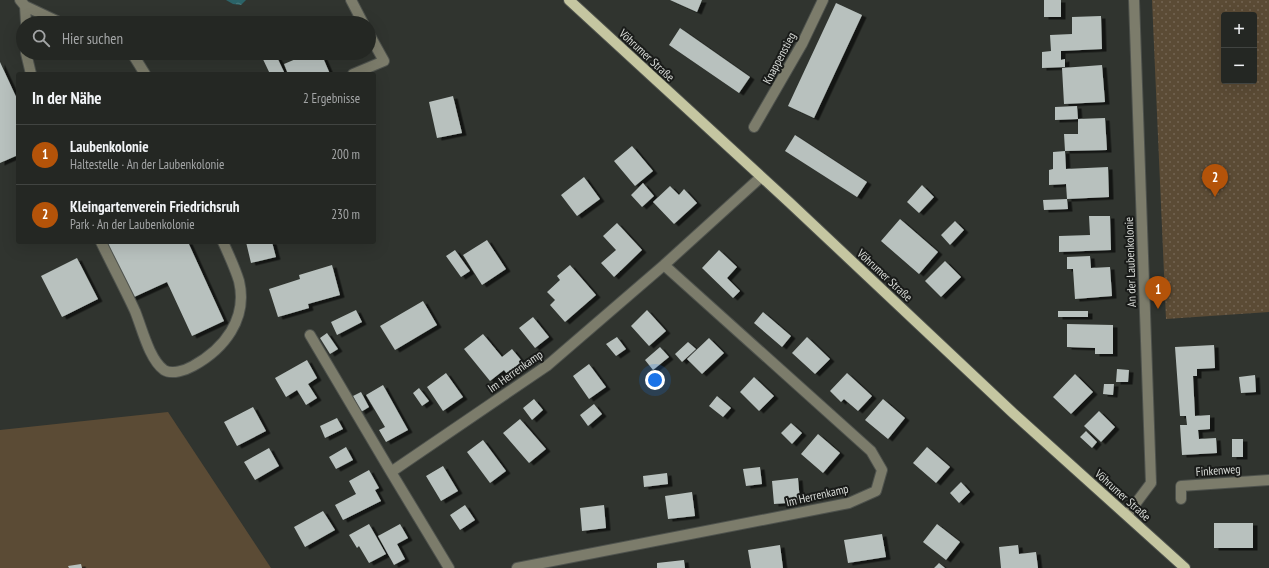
<!DOCTYPE html>
<html lang="de">
<meta charset="utf-8">
<style>
body{margin:0;font-family:"PT Sans Narrow",sans-serif;background:#303330;color:#f1f3f6}
.controls{position:absolute;right:12px;top:12px;display:grid;overflow:hidden;border-radius:4px;box-shadow:0 4px 16px #0002}
.controls button{width:36px;height:36px;display:grid;place-items:center;padding:0;border:0;border-bottom:1px solid #414441;background:#242723;color:#f1f3f6;font:20px sans-serif}
.you{position:absolute;left:655px;top:380px;width:14px;height:14px;margin:-10px;border:3px solid #fff;border-radius:50%;background:#1a73e8;box-shadow:0 0 0 6px #1a73e833}
.badge{display:grid;place-items:center;width:26px;height:26px;border-radius:50%;background:#b45309;color:#fff;font-size:13px;font-weight:700}
.pin{position:absolute;translate:-50% -33px;filter:drop-shadow(0 1px 2px #0008)}
.pin::after{content:'';position:absolute;top:21px;width:14px;height:12px;background:inherit;clip-path:polygon(0 0,100% 0,50% 100%)}
.list{margin:0;padding:0;list-style:none}
h2{display:flex;justify-content:space-between;align-items:center;height:52px;margin:0;padding:0 16px;font-size:17px}
h2 small{font-size:13px;font-weight:400;color:#a3a5a6}
.list li{display:grid;grid-template-columns:26px 1fr auto;gap:12px;align-items:center;box-sizing:border-box;height:60px;padding:0 16px;border-top:1px solid #414441}
.list b{display:block;font-size:15px;white-space:nowrap}
.list p{margin:0;font-size:13px;white-space:nowrap;color:#a3a5a6}
.list em{font-size:13px;font-style:normal;color:#a3a5a6}
.icon{flex:none;width:22px;height:22px;fill:none;stroke:currentColor;stroke-width:2;stroke-linecap:round;stroke-linejoin:round}
.map{position:relative;flex:none;width:1269px;height:568px;overflow:hidden}
.search{position:absolute;background:#242723;box-shadow:0 4px 16px #0002;left:16px;top:16px;width:360px;height:44px;display:flex;align-items:center;gap:10px;box-sizing:border-box;padding:0 14px;border-radius:22px;color:#a3a5a6;font-size:15px}
.panel{position:absolute;background:#242723;box-shadow:0 4px 16px #0002;left:16px;top:72px;width:360px;height:172px;border-radius:4px}
.map>svg:first-child{display:block}
.grass{fill:#5b4b35}
.garden{fill:url(#garden-dots);fill-rule:evenodd}
.water{fill:url(#water-ripples)}
.building{fill:#b8c1be;filter:url(#shadow)}
.lines{fill:none;stroke-linecap:round;stroke-linejoin:round}
.minor-casing{stroke:#4e524d;stroke-width:12}
.major-casing{stroke:#4e524d;stroke-width:12}
.minor{stroke:#7c7c6b;stroke-width:10}
.major{stroke:#c5c6a1;stroke-width:10}
.labels{text-anchor:middle;dominant-baseline:central;stroke-width:4;stroke-linejoin:round;paint-order:stroke}
.street-label{font-size:12px;fill:#d8dbd7;stroke:#191b19}
</style>
<div class="map">
<svg width="1269" height="568" viewBox="0 0 1269 568">
<defs>
<pattern id="garden-dots" width="8" height="8" patternUnits="userSpaceOnUse"><rect width="8" height="8" fill="#5b4b35"/><path d="M2 2h.1M6 6h.1" fill="none" stroke="#726452" stroke-width="1.8" stroke-linecap="round"/></pattern>
<pattern id="water-ripples" width="26" height="14" patternUnits="userSpaceOnUse"><rect width="26" height="14" fill="#2b6368"/><path d="M2 4q2-2 4 0t4 0M15 11q2-2 4 0t4 0" fill="none" stroke="#49797d"/></pattern>
<filter id="shadow"><feDropShadow dx="4.5" dy="2.5" stdDeviation="0" flood-color="#0009"/></filter>
</defs>
<rect width="100%" height="100%" fill="#30342f"/>
<path class="grass" d="M 168,412 L 271,568 L 0,568 L 0,430 Z"/>
<path class="garden" d="M 1152,0 L 1269,0 L 1269,312 L 1166,319 ZM 1224,15 L 1254,15 L 1254,81 L 1224,81 Z"/>
<path class="water" d="M 226,0 L 246,0 L 241,5 L 233,4 Z"/>
<path class="building" d="M 670,0 L 702,0 L 697,12 Z
M 1044,0 L 1061,0 L 1061,17 L 1044,17 Z
M 836,3 L 862,15 L 814,118 L 788,106 Z
M 1101,16 L 1102,49 L 1061,51 L 1061,60 L 1065,59 L 1065,67 L 1042,68 L 1042,52 L 1051,51 L 1050,35 L 1072,34 L 1072,17 Z
M 680,28 L 750,77 L 739,93 L 669,45 Z
M 260,53 L 275,53 L 285,74 L 270,74 Z
M 310,53 L 321,53 L 330,74 L 288,74 L 284,64 Z
M 0,62 L 18,101 L 18,155 L 0,163 Z
M 1102,65 L 1105,102 L 1064,104 L 1062,68 Z
M 453,96 L 462,133 L 437,138 L 429,102 Z
M 1077,106 L 1078,119 L 1055,120 L 1055,107 Z
M 1105,118 L 1107,150 L 1065,151 L 1064,134 L 1078,134 L 1078,119 Z
M 795,135 L 867,182 L 857,197 L 785,151 Z
M 632,146 L 653,171 L 635,186 L 614,161 Z
M 1065,151 L 1066,169 L 1108,167 L 1109,197 L 1067,199 L 1066,184 L 1049,185 L 1049,170 L 1053,169 L 1053,152 Z
M 584,177 L 600,199 L 577,216 L 561,195 Z
M 643,183 L 654,196 L 642,207 L 631,195 Z
M 922,185 L 934,197 L 919,213 L 907,202 Z
M 670,186 L 679,195 L 684,189 L 697,203 L 674,224 L 653,202 Z
M 1067,199 L 1068,209 L 1044,210 L 1043,200 Z
M 1089,216 L 1110,216 L 1111,250 L 1059,252 L 1059,236 L 1090,235 Z
M 900,219 L 938,252 L 919,274 L 881,241 Z
M 955,221 L 964,230 L 950,245 L 941,235 Z
M 617,223 L 642,250 L 614,277 L 601,263 L 616,250 L 603,236 Z
M 487,240 L 506,269 L 482,285 L 463,255 Z
M 106,242 L 188,242 L 224,321 L 192,336 L 167,282 L 132,298 Z
M 246,242 L 272,242 L 276,257 L 251,263 Z
M 455,250 L 470,271 L 461,277 L 446,256 Z
M 719,250 L 737,267 L 727,278 L 740,291 L 733,298 L 702,268 Z
M 1090,256 L 1091,268 L 1110,267 L 1112,296 L 1075,299 L 1073,269 L 1067,269 L 1067,257 Z
M 77,258 L 98,299 L 62,317 L 41,276 Z
M 945,261 L 961,277 L 941,297 L 925,281 Z
M 332,265 L 340,295 L 308,304 L 309,308 L 278,317 L 269,289 L 300,279 L 299,275 Z
M 570,265 L 596,295 L 565,322 L 550,305 L 555,300 L 547,292 L 560,280 L 557,276 Z
M 423,301 L 437,325 L 395,350 L 380,326 Z
M 356,310 L 362,322 L 337,335 L 331,322 Z
M 647,310 L 666,331 L 649,346 L 631,326 Z
M 1058,311 L 1088,311 L 1088,317 L 1058,317 Z
M 763,312 L 791,336 L 782,347 L 754,323 Z
M 533,317 L 549,337 L 535,348 L 519,328 Z
M 1067,324 L 1113,325 L 1113,354 L 1095,354 L 1095,348 L 1067,347 Z
M 327,333 L 338,349 L 330,354 L 320,338 Z
M 483,334 L 502,357 L 512,349 L 525,365 L 515,373 L 513,369 L 507,374 L 504,370 L 490,381 L 464,349 Z
M 617,337 L 626,349 L 616,356 L 606,344 Z
M 807,337 L 830,359 L 815,374 L 792,353 Z
M 709,338 L 724,353 L 702,374 L 687,359 Z
M 688,342 L 696,349 L 682,362 L 675,354 Z
M 1214,345 L 1215,368 L 1197,369 L 1197,376 L 1193,376 L 1195,416 L 1210,415 L 1210,429 L 1198,430 L 1199,439 L 1216,438 L 1217,453 L 1182,455 L 1180,425 L 1187,425 L 1186,416 L 1180,416 L 1175,347 Z
M 660,347 L 669,357 L 653,370 L 645,360 Z
M 307,360 L 317,378 L 308,384 L 317,398 L 306,405 L 297,390 L 286,397 L 275,378 Z
M 589,364 L 606,387 L 589,399 L 573,376 Z
M 1117,369 L 1129,370 L 1128,382 L 1116,382 Z
M 446,373 L 463,397 L 443,411 L 427,387 Z
M 847,373 L 872,396 L 858,411 L 844,399 L 841,402 L 830,391 Z
M 1075,374 L 1093,392 L 1071,414 L 1053,397 Z
M 1255,375 L 1256,392 L 1241,393 L 1239,377 Z
M 754,377 L 774,396 L 759,411 L 740,392 Z
M 1104,384 L 1114,384 L 1113,395 L 1103,394 Z
M 383,385 L 408,430 L 386,442 L 379,430 L 385,427 L 366,395 Z
M 419,388 L 429,401 L 422,406 L 413,393 Z
M 361,392 L 369,407 L 361,412 L 353,396 Z
M 717,396 L 731,408 L 723,417 L 709,406 Z
M 534,399 L 543,410 L 532,420 L 523,408 Z
M 883,399 L 905,418 L 888,439 L 865,420 Z
M 594,404 L 602,414 L 588,426 L 580,415 Z
M 253,407 L 266,431 L 237,446 L 224,422 Z
M 1099,411 L 1115,427 L 1101,442 L 1084,426 Z
M 337,418 L 343,429 L 325,438 L 320,426 Z
M 520,419 L 546,449 L 529,463 L 503,433 Z
M 791,423 L 802,433 L 792,444 L 781,433 Z
M 1086,431 L 1097,442 L 1092,448 L 1080,437 Z
M 818,434 L 840,453 L 823,473 L 801,454 Z
M 1232,439 L 1243,439 L 1243,457 L 1232,457 Z
M 483,440 L 506,471 L 490,483 L 467,452 Z
M 346,447 L 353,460 L 336,469 L 329,457 Z
M 927,447 L 950,467 L 936,483 L 913,463 Z
M 269,448 L 279,466 L 255,480 L 244,462 Z
M 443,466 L 458,491 L 441,501 L 426,476 Z
M 760,467 L 762,484 L 746,486 L 743,469 Z
M 369,470 L 379,488 L 375,490 L 381,501 L 343,520 L 335,505 L 356,494 L 349,481 Z
M 667,473 L 668,484 L 644,487 L 643,476 Z
M 798,478 L 800,502 L 774,504 L 772,481 Z
M 961,482 L 970,492 L 959,503 L 950,493 Z
M 692,492 L 695,516 L 668,519 L 665,496 Z
M 465,505 L 475,520 L 460,530 L 450,515 Z
M 604,505 L 606,528 L 582,531 L 580,508 Z
M 323,511 L 335,530 L 305,547 L 294,527 Z
M 1214,523 L 1253,523 L 1253,548 L 1214,548 Z
M 369,524 L 386,554 L 369,563 L 359,546 L 357,548 L 349,535 Z
M 400,524 L 408,538 L 397,544 L 405,559 L 394,565 L 378,536 Z
M 937,524 L 960,542 L 946,560 L 923,542 Z
M 882,534 L 886,557 L 848,563 L 844,540 Z
M 780,545 L 783,568 L 751,568 L 748,550 Z
M 1018,545 L 1019,554 L 1036,552 L 1038,568 L 1001,568 L 999,547 Z
M 684,560 L 685,568 L 657,568 L 657,563 Z
M 939,563 L 945,568 L 934,568 Z
M 81,564 L 82,568 L 69,568 L 68,566 Z"/>
<g class="lines">
<g class="minor-casing">
<path id="minor" d="M 20,0 L 25,6 L 61,23
M 351,0 L 363,23
M 25,6 L 26,23
M 26,53 L 31,74
M 132,53 L 145,74
M 353,74 L 384,61 L 369,34
M 754,127 L 802,44 L 823,0
M 101,242 C 112,265 124,287 135,311 C 142,328 149,359 164,370 C 172,375 186,370 193,366 C 224,349 248,319 239,281 C 235,268 229,255 223,242
M 310,335 L 391,472
M 1181,499 L 1181,486 L 1269,480
M 1127,515 L 1151,483 L 1134,0
M 449,568 L 391,472 L 548,365 L 664,265 L 761,177
M 517,568 L 849,503 L 876,491 L 882,470 L 871,451 L 664,265"/>
</g>
<g class="major-casing">
<path id="major" d="M 569,0 L 790,203 L 1013,413 L 1185,568"/>
</g>
<use href="#minor" class="minor"/>
<use href="#major" class="major"/>
</g>
<g class="labels">
<g class="street-label">
<text transform="translate(647 55) rotate(43)">Vöhrumer Straße</text>
<text transform="translate(779 58) rotate(-62)">Knappenstieg</text>
<text transform="translate(1130 262) rotate(-92)">An der Laubenkolonie</text>
<text transform="translate(885 275) rotate(43)">Vöhrumer Straße</text>
<text transform="translate(515 371) rotate(-35)">Im Herrenkamp</text>
<text transform="translate(1218 470) rotate(-4)">Finkenweg</text>
<text transform="translate(817 495) rotate(-13)">Im Herrenkamp</text>
<text transform="translate(1123 495) rotate(42)">Vöhrumer Straße</text>
</g>
</g>
</svg>
<div class="controls">
<button>+</button>
<button>−</button>
</div>
<div class="you"></div>
<div class="pin badge" style="left:1158px;top:309px">1</div>
<div class="pin badge" style="left:1215px;top:197px">2</div>
<div class="search"><svg class="icon" aria-label="search" viewBox="0 0 24 24"><circle cx="10" cy="10" r="6"/><path d="M15 15l6 6"/></svg>Hier suchen</div>
<section class="panel">
<h2>In der Nähe<small>2 Ergebnisse</small></h2>
<ul class="list">
<li><span class="badge">1</span><div><b>Laubenkolonie</b><p>Haltestelle · An der Laubenkolonie</p></div><em>200 m</em></li>
<li><span class="badge">2</span><div><b>Kleingartenverein Friedrichsruh</b><p>Park · An der Laubenkolonie</p></div><em>230 m</em></li>
</ul>
</section>
</div>
